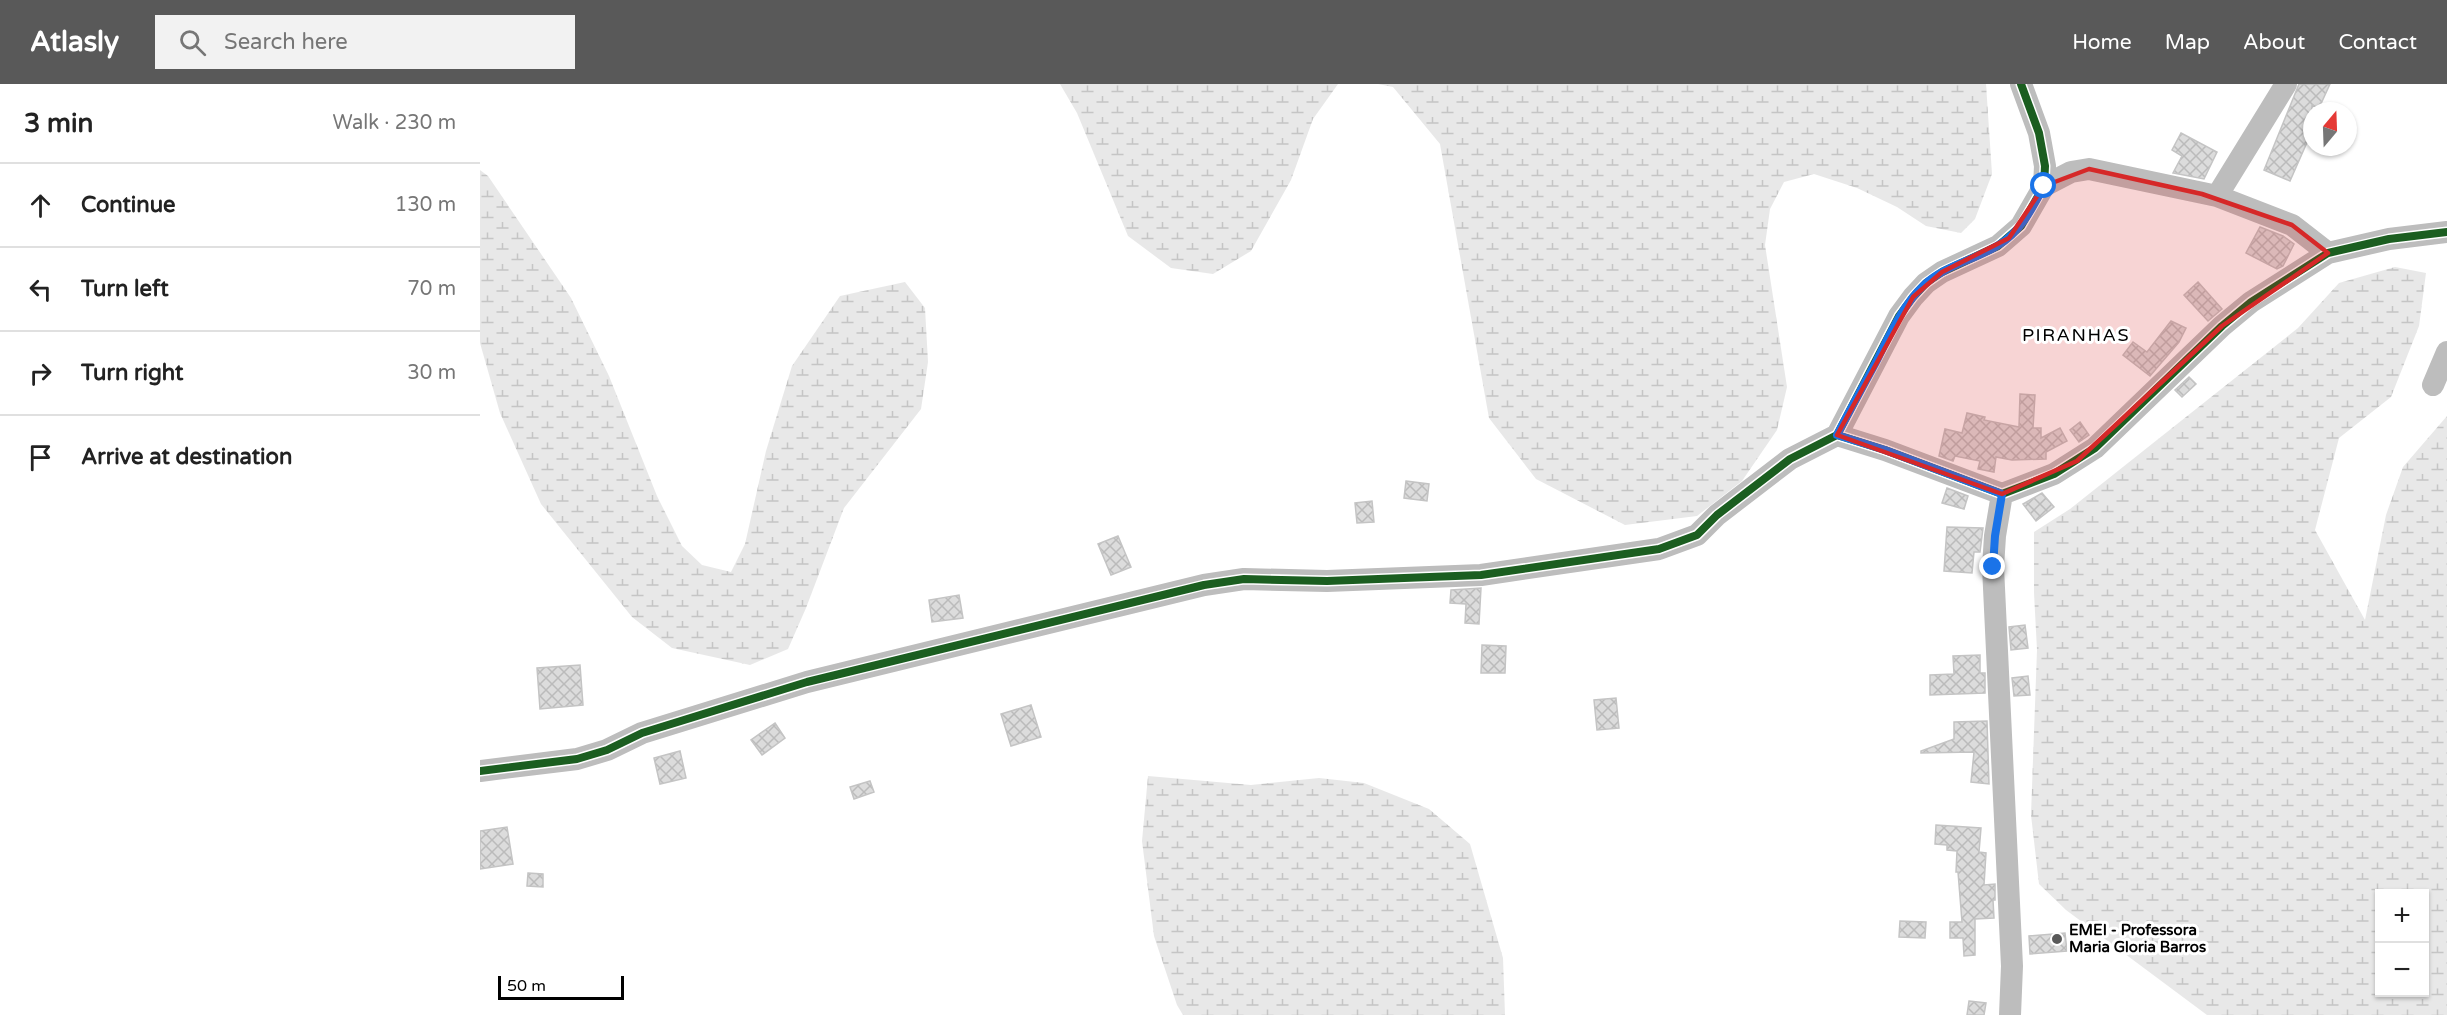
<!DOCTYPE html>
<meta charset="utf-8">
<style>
body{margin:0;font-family:"Varela Round",sans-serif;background:#f2f2f2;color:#222}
.controls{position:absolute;right:18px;bottom:18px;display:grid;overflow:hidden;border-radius:0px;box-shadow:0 2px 4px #0004}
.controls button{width:54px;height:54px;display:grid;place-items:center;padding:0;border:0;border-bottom:2px solid #e0e0e0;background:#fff;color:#222;font:30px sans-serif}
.compass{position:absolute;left:1823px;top:18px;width:54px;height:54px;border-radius:50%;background:#fff;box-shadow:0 2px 4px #0004;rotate:19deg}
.scale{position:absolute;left:18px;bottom:15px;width:126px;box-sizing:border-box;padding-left:6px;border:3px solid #000;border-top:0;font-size:16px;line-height:21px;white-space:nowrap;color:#000;-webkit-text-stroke:4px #fff;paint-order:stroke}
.stop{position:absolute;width:18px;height:18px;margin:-14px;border:4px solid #1a73e8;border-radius:50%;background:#fff}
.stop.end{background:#1a73e8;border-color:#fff;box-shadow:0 2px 6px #0008}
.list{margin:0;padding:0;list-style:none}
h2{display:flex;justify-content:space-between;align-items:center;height:78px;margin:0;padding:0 24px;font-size:26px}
h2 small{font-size:20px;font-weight:400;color:#767676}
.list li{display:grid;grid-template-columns:39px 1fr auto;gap:18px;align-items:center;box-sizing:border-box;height:84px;padding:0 24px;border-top:2px solid #e0e0e0}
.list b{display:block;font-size:22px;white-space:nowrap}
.list em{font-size:20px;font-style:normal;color:#767676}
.icon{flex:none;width:33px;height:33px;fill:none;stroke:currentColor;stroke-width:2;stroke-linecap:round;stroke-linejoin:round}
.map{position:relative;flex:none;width:1967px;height:931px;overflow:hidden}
header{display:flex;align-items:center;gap:36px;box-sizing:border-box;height:84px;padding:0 30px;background:#595959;color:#fff}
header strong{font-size:28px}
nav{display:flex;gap:33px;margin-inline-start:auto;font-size:21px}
.search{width:420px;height:54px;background:#f2f2f2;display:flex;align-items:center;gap:15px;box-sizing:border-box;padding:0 21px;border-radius:0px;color:#767676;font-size:22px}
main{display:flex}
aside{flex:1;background:#fff}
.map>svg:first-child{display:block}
.wetland{fill:url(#wetland-marsh);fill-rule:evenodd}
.building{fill:url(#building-cross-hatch);stroke:#c4c4c4;stroke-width:1.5}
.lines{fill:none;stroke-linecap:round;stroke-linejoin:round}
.minor{stroke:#bdbdbd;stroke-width:22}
.cycleway-casing{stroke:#fff;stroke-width:11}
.cycleway{stroke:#1b5e20;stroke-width:8}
.route{stroke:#1a73e8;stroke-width:8}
.marked{fill:#d62828;fill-opacity:0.2;stroke:#d62828;stroke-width:4.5;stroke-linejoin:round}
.poi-dot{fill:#595959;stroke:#fff;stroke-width:2}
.labels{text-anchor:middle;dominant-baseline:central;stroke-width:6;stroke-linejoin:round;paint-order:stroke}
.poi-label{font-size:15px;font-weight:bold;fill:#000;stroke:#fff;text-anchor:start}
.quarter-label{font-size:18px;letter-spacing:1.5px;fill:#000;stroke:#fff}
</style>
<header>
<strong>Atlasly</strong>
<div class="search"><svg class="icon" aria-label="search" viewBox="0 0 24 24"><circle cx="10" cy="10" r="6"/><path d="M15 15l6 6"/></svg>Search here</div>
<nav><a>Home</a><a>Map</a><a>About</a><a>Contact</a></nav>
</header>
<main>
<aside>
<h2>3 min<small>Walk · 230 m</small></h2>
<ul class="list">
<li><svg class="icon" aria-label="ahead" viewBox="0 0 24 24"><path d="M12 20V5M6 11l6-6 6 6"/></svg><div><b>Continue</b></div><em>130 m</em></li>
<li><svg class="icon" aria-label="left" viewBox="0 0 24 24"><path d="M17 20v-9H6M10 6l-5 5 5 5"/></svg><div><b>Turn left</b></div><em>70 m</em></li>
<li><svg class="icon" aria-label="right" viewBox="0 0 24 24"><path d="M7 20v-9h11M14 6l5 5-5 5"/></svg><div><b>Turn right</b></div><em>30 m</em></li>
<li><svg class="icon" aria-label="arrive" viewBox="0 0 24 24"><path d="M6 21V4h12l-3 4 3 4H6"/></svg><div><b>Arrive at destination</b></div></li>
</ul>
</aside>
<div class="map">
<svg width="1967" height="931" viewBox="0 0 1967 931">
<defs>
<pattern id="wetland-marsh" width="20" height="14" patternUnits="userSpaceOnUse" patternTransform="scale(1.5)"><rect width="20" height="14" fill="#e8e8e8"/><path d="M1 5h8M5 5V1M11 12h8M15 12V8" fill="none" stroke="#c5c5c5"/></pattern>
<pattern id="building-cross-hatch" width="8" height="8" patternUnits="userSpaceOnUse" patternTransform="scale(1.5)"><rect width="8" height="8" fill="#dcdcdc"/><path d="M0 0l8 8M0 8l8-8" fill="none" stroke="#bbb"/></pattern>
</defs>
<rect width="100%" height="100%" fill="#fff"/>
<path class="wetland" d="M 580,0 L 858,0 L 833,35 L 811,96 L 771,167 L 733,190 L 691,184 L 648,152 L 597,29 Z
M 898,0 L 1506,0 L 1512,90 L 1495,135 L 1481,149 L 1446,142 L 1417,123 L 1377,104 L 1334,90 L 1304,98 L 1290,125 L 1285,161 L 1307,303 L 1297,346 L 1262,397 L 1217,432 L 1145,441 L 1056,395 L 1009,334 L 960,60 L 913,3 Z
M 0,86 L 8,92 L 91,214 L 129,292 L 177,412 L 202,462 L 222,481 L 251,488 L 265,460 L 286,367 L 312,282 L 360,212 L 425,198 L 445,224 L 448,278 L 441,325 L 364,424 L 326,524 L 308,565 L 270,581 L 192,564 L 152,533 L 61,420 L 20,329 L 0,259 Z
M 1915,183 L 1946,189 L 1939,242 L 1911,313 L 1859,354 L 1835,446 L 1885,536 L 1906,431 L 1923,383 L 1967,332 L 1967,931 L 1727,931 L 1586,826 L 1559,800 L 1551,731 L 1557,566 L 1554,509 L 1554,448 L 1590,425 L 1818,244 L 1859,199 ZM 1900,810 L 1944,810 L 1944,908 L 1900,908 Z
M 668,692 L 771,701 L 839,694 L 884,699 L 949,725 L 990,760 L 1023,874 L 1025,931 L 703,931 L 697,921 L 674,852 L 662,757 Z"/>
<path class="building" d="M 1819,0 L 1850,0 L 1839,24 L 1832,21 L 1832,47 L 1810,97 L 1784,86 Z
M 1701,49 L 1737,68 L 1724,95 L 1693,89 L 1702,72 L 1692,66 Z
M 1780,143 L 1803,152 L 1814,160 L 1803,182 L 1797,185 L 1766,169 Z
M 1718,198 L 1742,225 L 1728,237 L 1704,211 Z
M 1691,237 L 1706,244 L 1699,258 L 1670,292 L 1643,271 L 1653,258 L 1667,268 Z
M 1709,293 L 1716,300 L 1702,313 L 1695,306 Z
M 1540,310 L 1555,311 L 1553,344 L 1561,344 L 1561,354 L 1580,344 L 1587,357 L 1566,368 L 1566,375 L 1532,376 L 1516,373 L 1514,388 L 1498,385 L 1500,377 L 1475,372 L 1473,377 L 1459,372 L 1465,345 L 1482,349 L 1487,329 L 1505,333 L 1504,336 L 1539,343 Z
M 1600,338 L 1609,351 L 1599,358 L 1590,346 Z
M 926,397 L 949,400 L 947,417 L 924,414 Z
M 1467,404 L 1488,412 L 1484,425 L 1462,419 Z
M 1562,409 L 1574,423 L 1556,437 L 1543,420 Z
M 892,417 L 894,438 L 877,439 L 875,419 Z
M 1467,443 L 1503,444 L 1500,468 L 1494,468 L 1492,489 L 1464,487 Z
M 638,452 L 651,483 L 631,491 L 618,460 Z
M 1001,504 L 999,540 L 985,539 L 986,520 L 970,519 L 971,506 Z
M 479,511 L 483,534 L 452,538 L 449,516 Z
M 1545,541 L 1548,564 L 1531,566 L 1529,543 Z
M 1002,561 L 1026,562 L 1025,589 L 1001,589 Z
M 1500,571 L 1500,589 L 1505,589 L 1505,609 L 1450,611 L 1450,591 L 1474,590 L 1473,572 Z
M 100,581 L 103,621 L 60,625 L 57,584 Z
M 1548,592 L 1550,611 L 1534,612 L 1532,594 Z
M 1136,614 L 1139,644 L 1117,646 L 1114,616 Z
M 551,621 L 561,653 L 531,662 L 521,630 Z
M 1507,637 L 1509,700 L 1491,698 L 1494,668 L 1441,669 L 1441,667 L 1474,655 L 1474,638 Z
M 295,639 L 305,654 L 282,671 L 271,656 Z
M 200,667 L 206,694 L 180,700 L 174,674 Z
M 390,697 L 394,708 L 374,715 L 370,703 Z
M 1456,741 L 1501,744 L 1499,768 L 1506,769 L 1504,801 L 1515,800 L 1515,816 L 1513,816 L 1514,834 L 1495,835 L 1495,871 L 1484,872 L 1483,854 L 1470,854 L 1470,838 L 1482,838 L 1478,788 L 1476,788 L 1477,767 L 1467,766 L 1467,761 L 1455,760 Z
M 27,743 L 33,780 L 0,785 L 0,747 Z
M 48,789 L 63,790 L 63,803 L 47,802 Z
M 1420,837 L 1446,838 L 1445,854 L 1419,853 Z
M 1585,849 L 1587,867 L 1550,870 L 1549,852 Z
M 1489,917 L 1506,919 L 1504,931 L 1487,931 Z"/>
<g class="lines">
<path class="minor" d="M 1564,102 L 1591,88 L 1609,85 L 1737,112 L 1812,141 L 1848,169
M 1737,112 L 1806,0
M 1953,301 L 1967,268
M 1357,351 L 1405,366 L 1522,410 L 1574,390 L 1615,364 L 1742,242 L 1771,218 L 1848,169 L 1909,155 L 1967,148
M 1522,410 L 1515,452 L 1513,483 L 1532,882 L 1530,931
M 0,687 L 97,675 L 127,666 L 162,649 L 327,598 L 724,501 L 764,495 L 847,497 L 1001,491 L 1179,465 L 1217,451 L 1237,431 L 1310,375 L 1357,351 L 1419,232 L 1433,213 L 1446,199 L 1462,188 L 1518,162 L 1541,142 L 1564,102 L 1565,82 L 1559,49 L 1541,0"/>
<g class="cycleway-casing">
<path id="cycleway" d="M 1357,351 L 1405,366 L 1522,410 L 1574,390 L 1615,364 L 1742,242 L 1771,218 L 1848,169 L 1909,155 L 1967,148
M 0,687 L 97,675 L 127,666 L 162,649 L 327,598 L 724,501 L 764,495 L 847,497 L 1001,491 L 1179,465 L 1217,451 L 1237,431 L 1310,375 L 1357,351 L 1419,232 L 1433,213 L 1446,199 L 1462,188 L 1518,162 L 1541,142 L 1564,102 L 1565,82 L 1559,49 L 1541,0"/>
</g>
<use href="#cycleway" class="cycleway"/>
</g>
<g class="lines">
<path class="route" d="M 1513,483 L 1515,452 L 1522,410 L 1405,366 L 1357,351 C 1370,326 1383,302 1396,278 C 1410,250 1422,222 1444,201 C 1464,182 1494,176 1517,162 C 1540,149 1552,125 1564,102"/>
</g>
<path class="marked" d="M 1609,85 L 1722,110 L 1812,141 L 1848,169 L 1742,242 L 1597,377 L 1522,410 L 1357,351 L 1433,213 L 1462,188 L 1529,154 L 1564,102 Z"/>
<circle class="poi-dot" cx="1577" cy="855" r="6"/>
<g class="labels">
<g class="poi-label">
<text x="1589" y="846">EMEI - Professora<tspan x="1589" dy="17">Maria Gloria Barros</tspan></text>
</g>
<g class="quarter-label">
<text x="1596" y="251">PIRANHAS</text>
</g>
</g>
</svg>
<div class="controls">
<button>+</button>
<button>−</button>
</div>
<svg class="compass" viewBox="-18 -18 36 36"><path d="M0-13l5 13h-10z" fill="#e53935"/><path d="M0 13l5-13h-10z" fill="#767676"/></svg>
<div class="scale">50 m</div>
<div class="stop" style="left:1564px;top:102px"></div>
<div class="stop end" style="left:1513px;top:483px"></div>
</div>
</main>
